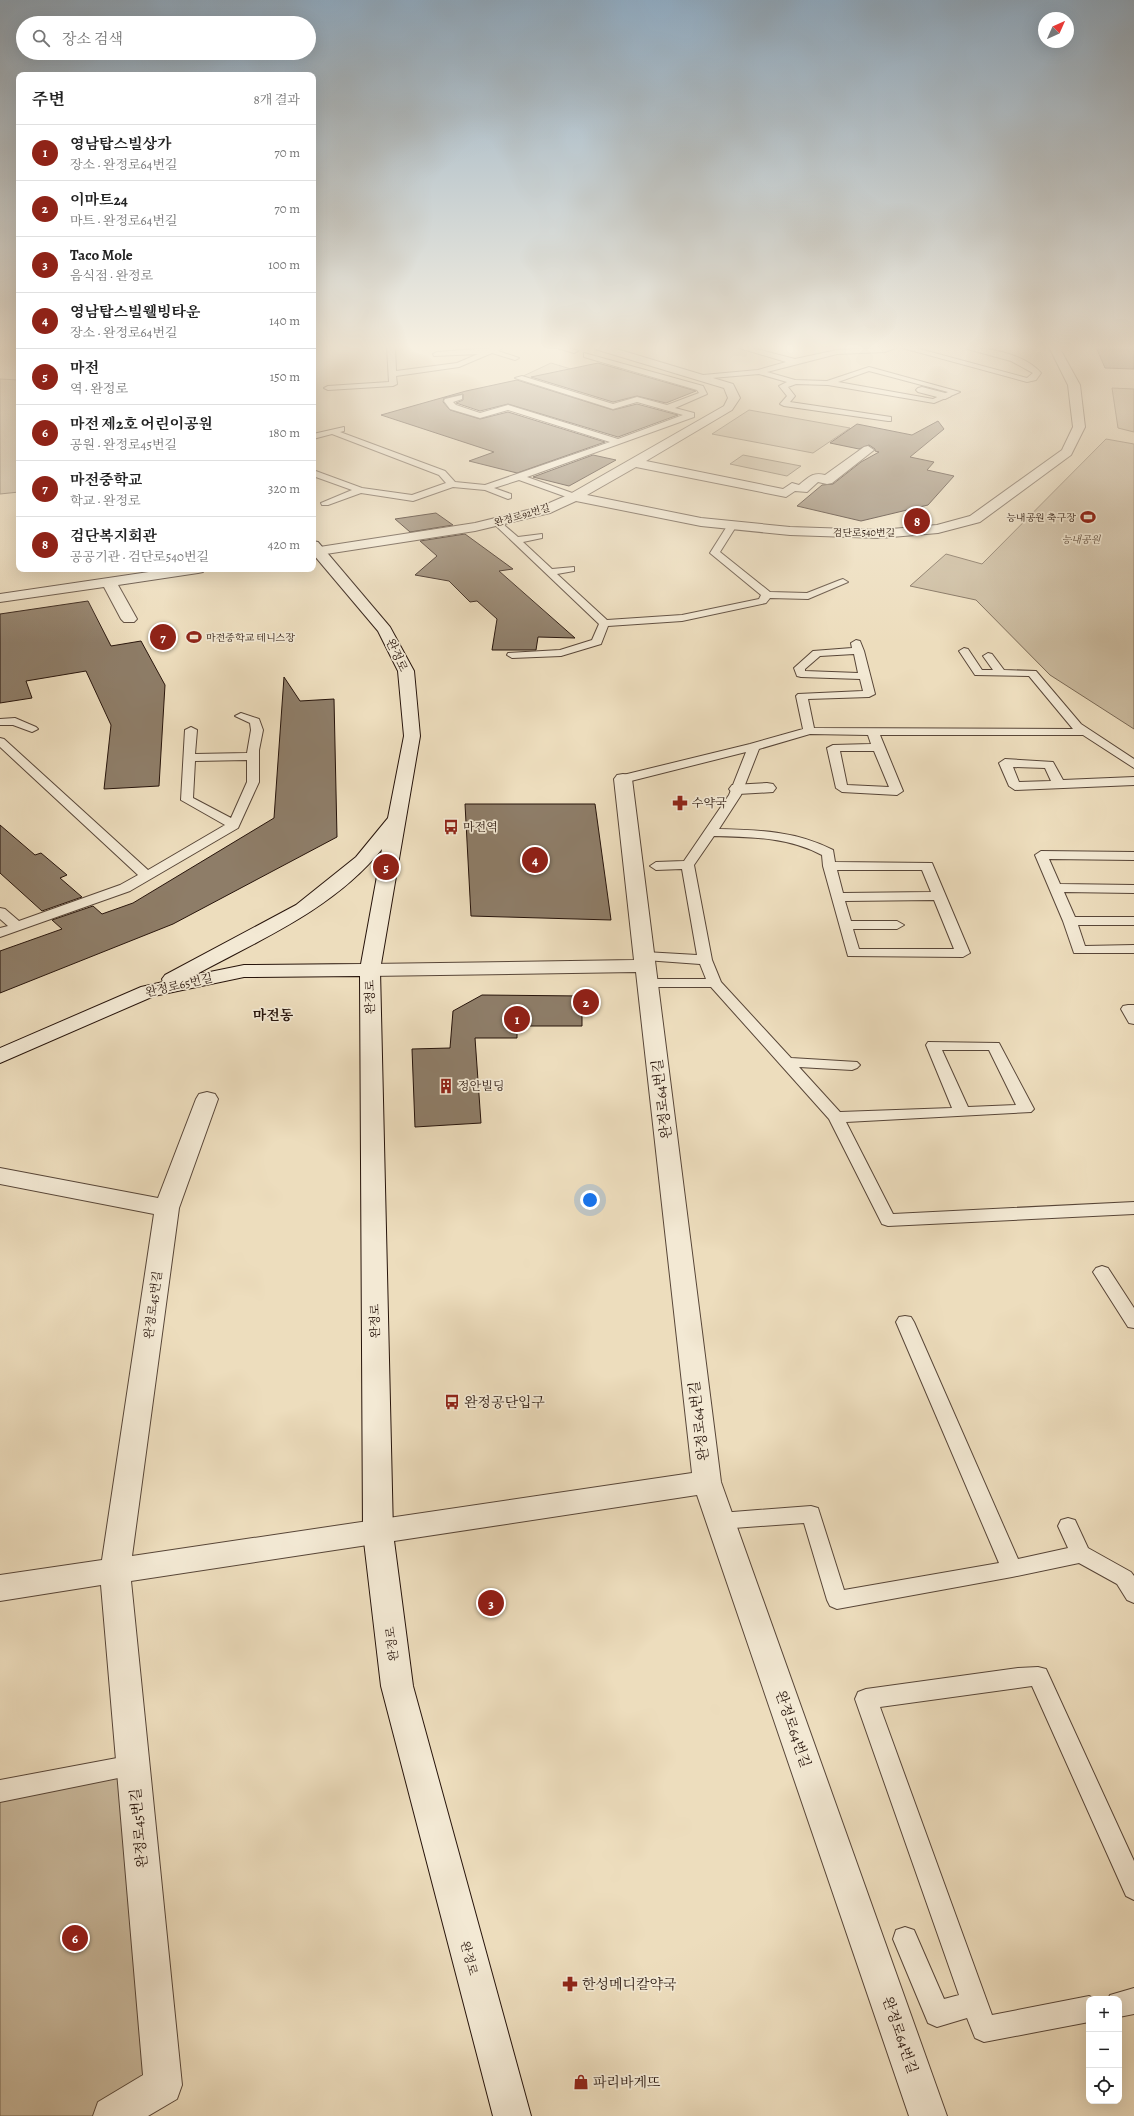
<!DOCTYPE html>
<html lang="ko">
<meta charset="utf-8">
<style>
body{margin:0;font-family:Alegreya,"Noto Serif KR",serif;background:#f2f2f2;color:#222}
.controls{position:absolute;right:12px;bottom:12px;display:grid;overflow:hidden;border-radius:8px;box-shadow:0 4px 16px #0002}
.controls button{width:36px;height:36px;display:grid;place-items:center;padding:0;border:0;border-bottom:1px solid #e0e0e0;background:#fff;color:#222;font:20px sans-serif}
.compass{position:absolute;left:1038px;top:12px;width:36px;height:36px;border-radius:50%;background:#fff;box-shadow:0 4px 16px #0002;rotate:45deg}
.you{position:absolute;left:590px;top:1200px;width:14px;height:14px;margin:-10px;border:3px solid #fff;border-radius:50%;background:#1a73e8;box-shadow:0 0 0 6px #1a73e833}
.badge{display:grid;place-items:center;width:26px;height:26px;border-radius:50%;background:#8f2418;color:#fff;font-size:13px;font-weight:700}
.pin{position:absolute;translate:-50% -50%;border:2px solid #fff;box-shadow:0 1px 4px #0006}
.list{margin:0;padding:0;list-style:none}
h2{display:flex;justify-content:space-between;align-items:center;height:52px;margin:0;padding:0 16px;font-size:17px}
h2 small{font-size:13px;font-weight:400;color:#767676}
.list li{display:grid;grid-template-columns:26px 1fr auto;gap:12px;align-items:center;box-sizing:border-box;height:56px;padding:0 16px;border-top:1px solid #e0e0e0}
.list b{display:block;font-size:15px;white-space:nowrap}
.list p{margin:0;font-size:13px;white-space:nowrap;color:#767676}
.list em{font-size:13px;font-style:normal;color:#767676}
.icon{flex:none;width:22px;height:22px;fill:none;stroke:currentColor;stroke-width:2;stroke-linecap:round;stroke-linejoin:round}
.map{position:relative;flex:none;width:1134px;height:2116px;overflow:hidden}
.search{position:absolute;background:#fff;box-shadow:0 4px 16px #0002;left:16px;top:16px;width:300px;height:44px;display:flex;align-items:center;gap:10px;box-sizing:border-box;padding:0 14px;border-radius:22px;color:#767676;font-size:15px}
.panel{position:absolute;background:#fff;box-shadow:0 4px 16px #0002;left:16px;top:72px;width:300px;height:500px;border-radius:8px}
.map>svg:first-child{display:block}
.green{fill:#cbbb9f;stroke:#796855}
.building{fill:#8e7d68;stroke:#27140b}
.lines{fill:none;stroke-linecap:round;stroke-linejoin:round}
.lane-casing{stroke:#584638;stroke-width:2}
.street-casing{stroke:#584638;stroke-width:2}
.secondary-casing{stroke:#27140b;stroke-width:2}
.lane{fill:#f3e9d4;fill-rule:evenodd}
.street{fill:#f3e9d4;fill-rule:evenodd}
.secondary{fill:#f3e9d4;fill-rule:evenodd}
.labels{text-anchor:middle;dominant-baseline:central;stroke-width:3.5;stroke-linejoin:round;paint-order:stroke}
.far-street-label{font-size:10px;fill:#27140b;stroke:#f3e9d4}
.far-poi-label{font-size:10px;fill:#27140b;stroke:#f3e9d4;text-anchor:end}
.far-park-label{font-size:10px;font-style:italic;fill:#604e3f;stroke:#f3e9d4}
.street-label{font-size:12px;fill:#27140b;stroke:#f3e9d4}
.poi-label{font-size:12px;fill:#27140b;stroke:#f3e9d4;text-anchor:start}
.quarter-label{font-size:14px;font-weight:bold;fill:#27140b;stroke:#f3e9d4}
.near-street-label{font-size:14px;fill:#27140b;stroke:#f3e9d4}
.near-poi-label{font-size:14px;fill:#27140b;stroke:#f3e9d4;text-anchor:start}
</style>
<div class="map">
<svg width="1134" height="2116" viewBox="0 0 1134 2116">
<rect width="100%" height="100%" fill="#edddbd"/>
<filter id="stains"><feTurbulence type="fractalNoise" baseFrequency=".005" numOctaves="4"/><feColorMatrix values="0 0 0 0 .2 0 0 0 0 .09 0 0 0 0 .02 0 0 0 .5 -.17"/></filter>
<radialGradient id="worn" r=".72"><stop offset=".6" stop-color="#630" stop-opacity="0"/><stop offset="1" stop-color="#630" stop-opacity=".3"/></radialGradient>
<path class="green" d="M 551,363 L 650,393 L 613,407 L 519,378 Z
M 0,379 L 19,380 L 19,492 L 0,494 Z
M 1112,388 L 1134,389 L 1134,432 L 1118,428 Z
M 749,410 L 850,428 L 813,453 L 712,434 Z
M 1106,439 L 1134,444 L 1134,729 L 1050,675 L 976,600 L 910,586 L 946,554 L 982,564 Z
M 743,455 L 801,466 L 787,476 L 730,464 Z
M 133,1765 L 163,2085 L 112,2116 L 0,2116 L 0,1791 Z"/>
<path class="building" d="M 1096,347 L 1134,347 L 1134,369 L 1105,368 Z
M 598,363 L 696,391 L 666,403 L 637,396 L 613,402 L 531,377 Z
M 517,380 L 613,410 L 637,404 L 678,415 L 618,437 L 508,404 L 480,411 L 456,403 L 463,400 L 463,394 L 444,398 L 443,402 L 450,410 L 480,419 L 508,412 L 605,442 L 517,473 L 469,461 L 494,452 L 381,415 L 466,391 Z
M 938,421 L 944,429 L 910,457 L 934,462 L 927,470 L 954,476 L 928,505 L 861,521 L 797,506 L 822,485 L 833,484 L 861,462 L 879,452 L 875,451 L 875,449 L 869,445 L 859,449 L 830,443 L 857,424 L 912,435 Z
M 593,455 L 616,460 L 569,486 L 533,477 Z
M 436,513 L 453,525 L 410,532 L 395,519 Z
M 465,534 L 513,569 L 499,571 L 575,638 L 538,637 L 536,650 L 492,650 L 497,619 L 477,601 L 470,602 L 449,581 L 415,575 L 437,556 L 420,541 Z
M 88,601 L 111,646 L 141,641 L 165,685 L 159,786 L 104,789 L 111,725 L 86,671 L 26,681 L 32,698 L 0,703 L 0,614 Z
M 284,677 L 300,701 L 334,699 L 337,837 L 173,924 L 0,993 L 0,951 L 62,929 L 52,920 L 93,906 L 102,914 L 133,903 L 274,818 Z
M 465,804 L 595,804 L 611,920 L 471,916 Z
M 0,825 L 35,855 L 41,853 L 67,875 L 60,878 L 82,897 L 42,911 L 0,873 Z
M 482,995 L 582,996 L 582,1026 L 517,1026 L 517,1038 L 475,1038 L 481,1123 L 415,1127 L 412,1049 L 450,1048 L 453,1011 Z"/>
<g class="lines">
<g class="lane-casing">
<path id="lane" d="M 387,347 L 395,347 L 396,371 L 457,363 L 478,354 L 434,356 L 433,354 L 437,352 L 504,347 L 498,351 L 519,358 L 515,360 L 492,353 L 459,367 L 396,376 L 397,384 L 393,386 L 328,390 L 324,388 L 328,386 L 389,382 Z
M 554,347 L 567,347 L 578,351 L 574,353 Z
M 736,347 L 748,347 L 795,359 L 837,350 L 898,347 L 885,352 L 837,354 L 767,372 L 795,380 L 827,381 L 869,367 L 960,392 L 934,403 L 828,385 L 796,384 L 788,387 L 795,396 L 790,402 L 891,417 L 891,421 L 888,421 L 784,406 L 780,404 L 787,396 L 779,386 L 787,382 L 759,374 L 700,379 L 700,375 L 703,375 L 758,370 L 786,362 ZM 869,371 L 948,392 L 933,399 L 838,382 Z
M 899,347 L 912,347 L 1027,378 L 1033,373 L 1011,361 L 960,347 C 985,347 1024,353 1041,373 L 1036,380 L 1027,382 Z
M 584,353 L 703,386 L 707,394 L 675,408 L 694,413 L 694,417 L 527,477 L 578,495 L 578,499 L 572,499 L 519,480 L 494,488 L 511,494 L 511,498 L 508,499 L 485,490 L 453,487 L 413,501 L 361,493 L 328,505 L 322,505 L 321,503 L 352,490 L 313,476 L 313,470 L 362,488 L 412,495 L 446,483 L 439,475 L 332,434 L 313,439 L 313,434 L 344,427 L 344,431 L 340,432 L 445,471 L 455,482 L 485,485 L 610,442 L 508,410 L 480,418 L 450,409 L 444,401 L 445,399 L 462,395 L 462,399 L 453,402 L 456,405 L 480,413 L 508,405 L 618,439 L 683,415 L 637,402 L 613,409 L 515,378 L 522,376 L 613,404 L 637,397 L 667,405 L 699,393 L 697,390 L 584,357 Z
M 497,519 L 518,537 L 542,534 L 542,538 L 523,542 L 552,569 L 574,567 L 574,571 L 557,574 L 607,620 L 682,615 L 759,599 L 761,595 L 710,553 L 729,523 L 732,522 L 737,525 L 720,552 L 770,592 L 807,593 L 840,580 L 843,579 L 848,582 L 808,599 L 770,598 L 766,603 L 682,621 L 608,626 L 601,644 L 561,656 L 512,658 L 507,655 L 508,653 L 560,650 L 592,640 L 599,624 L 494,524 L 494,520 Z
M 856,640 L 860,641 L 864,651 L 875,694 L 869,697 L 808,699 L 814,728 L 1073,729 L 1029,676 L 975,675 L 959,651 L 964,648 L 968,649 L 982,670 L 993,670 L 983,656 L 988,653 L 992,654 L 1004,670 L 1036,671 L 1081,724 L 1134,759 L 1134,768 L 1083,735 L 880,735 L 903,791 L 897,795 L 842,792 L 836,788 L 827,748 L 833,745 L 871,744 L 868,735 L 810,734 L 759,749 L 741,795 L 719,829 C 759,830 796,831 833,850 L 835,862 L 932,863 L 970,953 L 963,957 L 848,956 L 823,866 L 822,855 C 788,837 752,837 714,836 L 694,865 L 712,960 L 721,982 L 791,1058 L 857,1062 L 860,1065 L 857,1068 L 852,1070 L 799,1067 L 840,1112 L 952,1108 L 926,1045 L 928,1042 L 999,1043 L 1034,1109 L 1031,1112 L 846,1122 L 893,1214 L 1134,1202 L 1134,1214 L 888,1226 L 882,1224 L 829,1119 L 711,987 L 648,987 L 643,986 L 641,983 L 643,980 L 648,979 L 706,979 L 700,964 L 645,960 L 638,956 L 645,952 L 697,955 L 682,869 L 656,870 L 650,866 L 656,862 L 684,861 L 729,795 L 746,752 L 623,783 L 617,779 L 619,776 L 750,744 L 803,729 L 796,696 L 798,694 L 863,691 L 860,679 L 801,677 L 797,676 L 794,668 L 813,651 L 852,648 L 851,643 ZM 854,654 L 858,673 L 805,671 L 805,669 L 820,656 ZM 840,751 L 874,751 L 889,787 L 847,785 ZM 837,870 L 922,870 L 931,892 L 843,893 ZM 934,900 L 954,949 L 859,949 L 853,929 L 897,929 L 904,925 L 897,921 L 851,921 L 845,901 ZM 942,1050 L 989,1050 L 1016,1105 L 968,1107 Z
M 241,713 L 259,719 L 263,730 L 259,750 L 259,782 L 238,828 L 130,891 L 0,937 L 0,928 L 8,926 L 0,919 L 0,908 L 5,909 L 19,921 L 120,885 L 138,875 L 0,747 L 0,738 L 4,739 L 148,870 L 225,825 L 181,800 L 185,730 L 191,727 L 197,730 L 195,754 L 247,753 L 251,730 L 250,723 L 235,716 ZM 247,760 L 247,782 L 231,818 L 193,798 L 195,761 Z
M 15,718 L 36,727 L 38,729 L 32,732 L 13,725 L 0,725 L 0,719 Z
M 1005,759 L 1053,762 L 1063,780 L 1134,777 L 1134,785 L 1015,790 L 1009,786 L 999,763 ZM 1013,767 L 1045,768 L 1051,781 L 1019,782 Z
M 1041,851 L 1134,852 L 1134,860 L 1049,859 L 1060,884 L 1134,885 L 1134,893 L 1064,892 L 1075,917 L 1134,917 L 1134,925 L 1078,925 L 1085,946 L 1134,945 L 1134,953 L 1074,953 L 1063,921 L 1035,855 Z
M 1128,1005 L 1134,1005 L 1134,1024 L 1129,1023 L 1121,1009 L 1123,1006 Z
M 1102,1266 L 1108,1268 L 1134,1308 L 1134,1328 L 1128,1327 L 1093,1272 L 1096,1268 Z
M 905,1316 L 911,1317 L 914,1322 L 1018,1559 L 1068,1548 L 1058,1526 L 1061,1520 L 1068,1518 L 1075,1520 L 1088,1548 L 1131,1572 L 1134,1576 L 1134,1603 L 1127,1600 L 1117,1584 L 1079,1563 L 1012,1577 L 837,1609 L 830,1606 L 827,1600 L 804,1523 L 720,1529 L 713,1527 L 710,1521 L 713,1515 L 720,1513 L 811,1506 L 818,1508 L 844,1590 L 999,1563 L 896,1322 L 899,1317 Z
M 1038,1667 L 1046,1669 L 1134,1861 L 1134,1900 L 1126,1896 L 1032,1686 L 880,1707 L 992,2015 L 1089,1996 L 1095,1999 L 1089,1999 L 1089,2022 L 984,2042 L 975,2038 L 967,2018 L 937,2027 L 928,2023 L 893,1939 L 896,1930 L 905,1927 L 914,1930 L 944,1999 L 959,1995 L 855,1699 L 858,1692 L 866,1689 L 1018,1668 Z
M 133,1755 L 141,1758 L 144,1765 L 141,1772 L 133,1775 L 0,1802 L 0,1780 Z
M 1134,1988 L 1134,2014 L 1119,2017 L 1119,1999 L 1108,1999 L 1110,1995 Z"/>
</g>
<g class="street-casing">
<path id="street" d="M 594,347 L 610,347 L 733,384 L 740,398 L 732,410 L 646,461 L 783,489 L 792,483 L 799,485 C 809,477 813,472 825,475 L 864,447 L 868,446 L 874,450 L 832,483 L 827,484 L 818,482 L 807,492 L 795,491 L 786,497 L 636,467 L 587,495 L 701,518 L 790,527 L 880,530 L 937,525 L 970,516 L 1062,450 L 1073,427 L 1068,385 L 1049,347 L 1059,347 L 1080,385 L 1085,427 L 1071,455 L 980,522 L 938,533 L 880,538 L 790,535 L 701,526 L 576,501 L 550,513 L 475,531 L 313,556 L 313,548 L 475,523 L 540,507 L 570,494 L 724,406 L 728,398 L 724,388 L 595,349 Z
M 922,387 L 949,394 L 951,396 L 945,399 L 918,392 L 916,390 L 918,388 Z
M 169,569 L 205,569 L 203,572 L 198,573 L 118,585 L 137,619 L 134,622 L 124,622 L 121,619 L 104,587 L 0,602 L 0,594 Z
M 623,774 L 629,775 L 632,779 L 721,1482 L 947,2116 L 909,2116 L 697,1495 L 131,1581 L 182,2085 L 177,2099 L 148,2116 L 93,2116 L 98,2102 L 143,2075 L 101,1585 L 0,1601 L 0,1575 L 102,1560 L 154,1214 L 0,1184 L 0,1168 L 158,1198 L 196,1099 L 199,1094 L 207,1092 L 215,1094 L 218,1099 L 179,1208 L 132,1556 L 692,1473 L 636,972 L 370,976 L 363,974 L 360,970 L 363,966 L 370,964 L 634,960 L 614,779 L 617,775 Z
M 767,783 L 773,784 L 776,788 L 773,792 L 738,794 L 732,793 L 729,789 L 732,785 Z"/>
</g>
<g class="secondary-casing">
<path id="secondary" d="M 313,541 L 318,542 L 390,627 L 414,671 L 420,736 L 380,970 L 393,1533 L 413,1686 L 531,2116 L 493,2116 L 381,1686 L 363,1533 L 360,976 L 244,977 L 154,996 L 0,1063 L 0,1048 L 141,987 L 163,982 L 162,979 L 165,975 L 296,905 L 356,857 L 388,818 L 404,736 L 398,671 L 378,631 L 313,554 ZM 382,849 L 361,964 L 244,965 L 195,975 C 260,940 335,908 382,849 Z"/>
</g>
<use href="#lane" class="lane"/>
<use href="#street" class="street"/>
<use href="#secondary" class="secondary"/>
</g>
<linearGradient id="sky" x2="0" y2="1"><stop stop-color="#8fa9be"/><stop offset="0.54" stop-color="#f7f0e1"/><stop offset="1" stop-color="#f7f0e1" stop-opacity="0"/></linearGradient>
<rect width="1134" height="643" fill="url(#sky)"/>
<defs>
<g id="stadium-bare" transform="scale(1.2)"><path d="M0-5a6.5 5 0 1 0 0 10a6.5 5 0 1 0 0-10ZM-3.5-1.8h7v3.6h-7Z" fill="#8f2418" stroke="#f3e9d4" stroke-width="2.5" paint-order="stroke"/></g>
<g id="pharmacy-bare" transform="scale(1.2)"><path d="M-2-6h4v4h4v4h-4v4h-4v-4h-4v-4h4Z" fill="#8f2418" stroke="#f3e9d4" stroke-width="2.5" paint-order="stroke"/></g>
<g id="bus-bare" transform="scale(1.2)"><path d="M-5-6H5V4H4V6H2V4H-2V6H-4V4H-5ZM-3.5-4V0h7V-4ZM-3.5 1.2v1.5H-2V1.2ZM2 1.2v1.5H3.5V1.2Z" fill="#8f2418" stroke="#f3e9d4" stroke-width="2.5" paint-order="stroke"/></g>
<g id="building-bare" transform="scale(1.2)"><path d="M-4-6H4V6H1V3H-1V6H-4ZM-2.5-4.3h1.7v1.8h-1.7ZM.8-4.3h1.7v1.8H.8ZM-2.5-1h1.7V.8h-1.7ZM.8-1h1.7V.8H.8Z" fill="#8f2418" stroke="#f3e9d4" stroke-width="2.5" paint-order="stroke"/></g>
<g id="shop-bare" transform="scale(1.2)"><path d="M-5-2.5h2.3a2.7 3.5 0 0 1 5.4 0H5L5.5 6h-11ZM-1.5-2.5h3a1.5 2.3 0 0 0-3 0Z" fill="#8f2418" stroke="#f3e9d4" stroke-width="2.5" paint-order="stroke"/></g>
</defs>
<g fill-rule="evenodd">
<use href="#stadium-bare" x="1088" y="517"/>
<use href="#stadium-bare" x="194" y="637"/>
<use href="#pharmacy-bare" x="680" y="803"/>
<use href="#bus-bare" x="451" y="827"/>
<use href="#building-bare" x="446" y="1086"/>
<use href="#bus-bare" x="452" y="1402"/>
<use href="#pharmacy-bare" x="570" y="1984"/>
<use href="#shop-bare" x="581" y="2082"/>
</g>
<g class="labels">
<g class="far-street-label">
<text transform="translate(522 515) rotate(-16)">완정로92번길</text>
<text x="864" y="532">검단로540번길</text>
</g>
<g class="far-poi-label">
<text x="1076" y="517">능내공원 축구장</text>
<text x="206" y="637" text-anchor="start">마전중학교 테니스장</text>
</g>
<g class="far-park-label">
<text x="1081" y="539">능내공원</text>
</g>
<g class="street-label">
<text transform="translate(397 655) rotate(65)">완정로</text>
<text transform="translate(179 985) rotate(-13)">완정로65번길</text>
<text transform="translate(370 997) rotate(-91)">완정로</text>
<text transform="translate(153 1305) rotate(-82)">완정로45번길</text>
<text transform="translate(375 1321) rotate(-91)">완정로</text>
<text transform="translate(392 1644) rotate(-97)">완정로</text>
<text transform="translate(469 1958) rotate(75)">완정로</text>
</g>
<g class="poi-label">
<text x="692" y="803">수약국</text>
<text x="463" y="827">마전역</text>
<text x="458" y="1086">정안빌딩</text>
</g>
<g class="quarter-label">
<text x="273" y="1015">마전동</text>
</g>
<g class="near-street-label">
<text transform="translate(662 1099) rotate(-97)">완정로64번길</text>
<text transform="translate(699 1421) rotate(-97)">완정로64번길</text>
<text transform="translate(793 1729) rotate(71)">완정로64번길</text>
<text transform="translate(139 1828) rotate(-95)">완정로45번길</text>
<text transform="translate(900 2035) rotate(71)">완정로64번길</text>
</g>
<g class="near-poi-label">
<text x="464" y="1402">완정공단입구</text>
<text x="582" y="1984">한성메디칼약국</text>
<text x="593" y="2082">파리바게뜨</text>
</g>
</g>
<rect width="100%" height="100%" filter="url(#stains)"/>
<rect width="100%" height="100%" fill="url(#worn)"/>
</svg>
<div class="controls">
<button>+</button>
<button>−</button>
<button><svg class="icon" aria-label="locate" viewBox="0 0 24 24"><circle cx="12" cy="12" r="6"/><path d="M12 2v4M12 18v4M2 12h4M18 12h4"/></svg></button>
</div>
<svg class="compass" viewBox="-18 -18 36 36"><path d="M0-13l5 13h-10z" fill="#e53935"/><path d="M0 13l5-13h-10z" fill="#767676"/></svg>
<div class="you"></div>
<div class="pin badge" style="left:517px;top:1019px">1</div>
<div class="pin badge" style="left:586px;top:1002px">2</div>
<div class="pin badge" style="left:491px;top:1603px">3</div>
<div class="pin badge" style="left:535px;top:860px">4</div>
<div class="pin badge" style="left:386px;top:867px">5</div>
<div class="pin badge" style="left:75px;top:1938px">6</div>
<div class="pin badge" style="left:163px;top:637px">7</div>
<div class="pin badge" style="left:917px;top:521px">8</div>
<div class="search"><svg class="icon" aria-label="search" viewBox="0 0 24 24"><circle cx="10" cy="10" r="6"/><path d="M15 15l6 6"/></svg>장소 검색</div>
<section class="panel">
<h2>주변<small>8개 결과</small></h2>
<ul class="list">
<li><span class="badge">1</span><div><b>영남탑스빌상가</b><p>장소 · 완정로64번길</p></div><em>70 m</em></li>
<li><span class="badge">2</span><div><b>이마트24</b><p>마트 · 완정로64번길</p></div><em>70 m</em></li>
<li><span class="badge">3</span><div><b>Taco Mole</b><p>음식점 · 완정로</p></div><em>100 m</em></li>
<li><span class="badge">4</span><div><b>영남탑스빌웰빙타운</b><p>장소 · 완정로64번길</p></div><em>140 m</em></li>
<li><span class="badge">5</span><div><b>마전</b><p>역 · 완정로</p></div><em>150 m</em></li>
<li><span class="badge">6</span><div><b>마전 제2호 어린이공원</b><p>공원 · 완정로45번길</p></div><em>180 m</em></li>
<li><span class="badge">7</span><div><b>마전중학교</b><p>학교 · 완정로</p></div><em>320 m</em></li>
<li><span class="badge">8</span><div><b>검단복지회관</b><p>공공기관 · 검단로540번길</p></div><em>420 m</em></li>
</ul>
</section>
</div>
